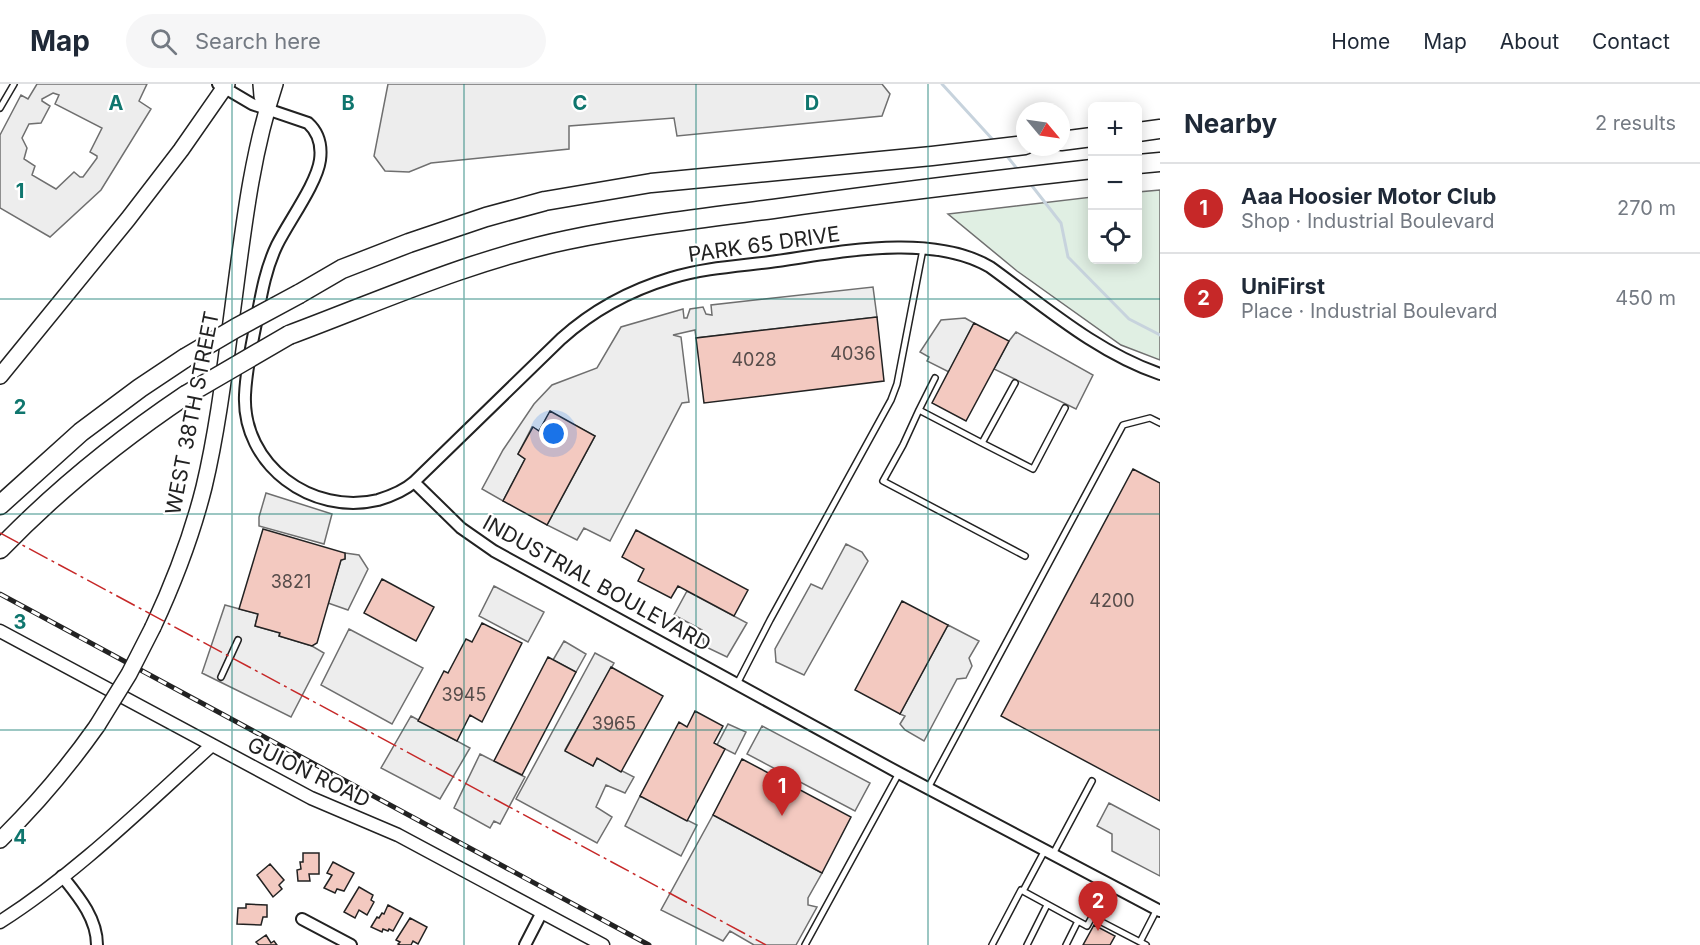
<!DOCTYPE html>
<meta charset="utf-8">
<style>
body{margin:0;font-family:Inter,sans-serif;background:#f6f6f7;color:#1f2937}
.controls{position:absolute;right:18px;top:18px;display:grid;overflow:hidden;border-radius:9px;box-shadow:0 3px 15px #0003}
.controls button{width:54px;height:54px;display:grid;place-items:center;padding:0;border:0;border-bottom:2px solid #e0e1e3;background:#fff;color:#1f2937;font:30px sans-serif}
.compass{position:absolute;left:1016px;top:18px;width:54px;height:54px;border-radius:50%;background:#fff;box-shadow:0 3px 15px #0003;rotate:119deg}
.you{position:absolute;left:554px;top:350px;width:21px;height:21px;margin:-15px;border:4px solid #fff;border-radius:50%;background:#1a73e8;box-shadow:0 0 0 9px #1a73e833}
.badge{display:grid;place-items:center;width:39px;height:39px;border-radius:50%;background:#c62828;color:#fff;font-size:20px;font-weight:700}
.pin{position:absolute;translate:-50% -50px;filter:drop-shadow(0 2px 3px #0008)}
.pin::after{content:'';position:absolute;top:32px;width:21px;height:18px;background:inherit;clip-path:polygon(0 0,100% 0,50% 100%)}
.list{margin:0;padding:0;list-style:none}
h2{display:flex;justify-content:space-between;align-items:center;height:78px;margin:0;padding:0 24px;font-size:26px}
h2 small{font-size:20px;font-weight:400;color:#747a83}
.list li{display:grid;grid-template-columns:39px 1fr auto;gap:18px;align-items:center;box-sizing:border-box;height:90px;padding:0 24px;border-top:2px solid #e0e1e3}
.list b{display:block;font-size:22px;white-space:nowrap}
.list p{margin:0;font-size:20px;white-space:nowrap;color:#747a83}
.list em{font-size:20px;font-style:normal;color:#747a83}
.icon{flex:none;width:33px;height:33px;fill:none;stroke:currentColor;stroke-width:2;stroke-linecap:round;stroke-linejoin:round}
.map{position:relative;flex:none;width:1160px;height:861px;overflow:hidden}
header{display:flex;align-items:center;gap:36px;box-sizing:border-box;height:84px;padding:0 30px;background:#fff;border-bottom:2px solid #e0e1e3}
header strong{font-size:28px}
nav{display:flex;gap:33px;margin-inline-start:auto;font-size:21px}
.search{width:420px;height:54px;background:#f6f6f7;display:flex;align-items:center;gap:15px;box-sizing:border-box;padding:0 21px;border-radius:33px;color:#747a83;font-size:22px}
main{display:flex}
aside{flex:1;background:#fff}
.map>svg:first-child{display:block}
.green{fill:#e0efe3;stroke:#6f6f6f;stroke-width:1.5}
.parking{fill:#ededed;stroke:#6f6f6f;stroke-width:1.5;fill-rule:evenodd}
.lines{fill:none;stroke-linecap:round;stroke-linejoin:round}
.stream{stroke:#c7d3dd;stroke-width:3}
.building{fill:#f3c9c0;stroke:#222;stroke-width:1.5}
.service-casing{stroke:#222;stroke-width:8}
.minor-casing{stroke:#222;stroke-width:14}
.tertiary-casing{stroke:#222;stroke-width:15}
.primary-casing{stroke:#222;stroke-width:18}
.motorway-casing{stroke:#222;stroke-width:21}
.service{stroke:#fff;stroke-width:5}
.minor{stroke:#fff;stroke-width:10}
.tertiary{stroke:#fff;stroke-width:12}
.primary{stroke:#fff;stroke-width:15}
.motorway{stroke:#fff;stroke-width:18}
.rail-casing{stroke:#222;stroke-width:5}
.rail{stroke:#fff;stroke-width:3;stroke-dasharray:9;stroke-linecap:butt}
.primary-bridge-casing{stroke:#222;stroke-width:18;stroke-linecap:butt}
.motorway-bridge-casing{stroke:#222;stroke-width:21;stroke-linecap:butt}
.primary-bridge{stroke:#fff;stroke-width:15}
.motorway-bridge{stroke:#fff;stroke-width:18}
.power{stroke:#c62828;stroke-width:1.5;stroke-dasharray:21 4.5 3 4.5;stroke-linecap:butt}
.grid{fill:none;stroke:#0f766e;stroke-width:1.5;stroke-opacity:0.55}
.labels{text-anchor:middle;dominant-baseline:central;stroke-width:4.5;stroke-linejoin:round;paint-order:stroke}
.number-label{font-size:18px;fill:#564c4a}
.street-label{font-size:21px;fill:#222;stroke:#fff}
.grid-label{font-size:20px;text-anchor:middle;font-weight:bold;fill:#0f766e;stroke:#fff;stroke-width:4.5;stroke-linejoin:round;paint-order:stroke}
</style>
<header>
<strong>Map</strong>
<div class="search"><svg class="icon" aria-label="search" viewBox="0 0 24 24"><circle cx="10" cy="10" r="6"/><path d="M15 15l6 6"/></svg>Search here</div>
<nav><a>Home</a><a>Map</a><a>About</a><a>Contact</a></nav>
</header>
<main>
<div class="map">
<svg width="1160" height="861" viewBox="0 0 1160 861">
<rect width="100%" height="100%" fill="#fff"/>
<path class="green" d="M 1160,106 L 1160,276 L 1121,261 L 1017,187 L 948,130 L 1092,113 L 1092,176 L 1138,176 L 1138,108 Z"/>
<path class="parking" d="M 37,0 L 147,0 L 139,17 L 151,25 L 101,106 L 50,153 L 0,124 L 0,51 L 21,11 L 28,15 ZM 53,9 L 59,11 L 55,20 L 102,44 L 90,68 L 97,72 L 97,74 L 83,93 L 80,93 L 74,88 L 56,105 L 32,91 L 35,82 L 24,75 L 27,64 L 22,54 L 29,40 L 41,39 L 50,22 L 42,17 L 42,15 Z
M 388,0 L 882,0 L 890,10 L 882,32 L 677,52 L 674,34 L 569,42 L 569,65 L 431,79 L 409,88 L 385,87 L 374,72 Z
M 873,203 L 877,233 L 696,254 L 695,246 L 673,251 L 681,253 L 689,318 L 682,319 L 610,457 L 584,444 L 577,456 L 547,441 L 595,352 L 550,328 L 539,347 L 532,343 L 518,370 L 525,375 L 503,417 L 482,405 L 503,366 L 534,320 L 552,301 L 597,284 L 621,243 L 683,225 L 684,234 L 687,234 L 690,225 L 703,223 L 706,230 L 712,231 L 711,221 Z
M 965,234 L 974,239 L 949,288 L 927,277 L 929,273 L 920,268 L 941,236 Z
M 1016,248 L 1093,291 L 1076,325 L 994,285 L 1009,257 Z
M 266,409 L 332,430 L 324,460 L 259,442 L 259,433 Z
M 846,460 L 862,468 L 868,477 L 804,591 L 776,578 L 775,565 L 811,500 L 822,505 Z
M 345,469 L 359,471 L 368,485 L 348,526 L 328,519 L 341,476 L 345,475 Z
M 494,502 L 544,528 L 528,558 L 479,532 Z
M 687,507 L 747,539 L 727,573 L 704,562 L 702,546 L 674,531 Z
M 225,521 L 258,530 L 255,542 L 280,549 L 279,552 L 312,562 L 324,569 L 291,633 L 202,589 Z
M 948,541 L 979,557 L 969,574 L 972,582 L 966,594 L 957,595 L 924,657 L 905,646 L 900,640 L 905,632 L 900,630 Z
M 349,545 L 423,584 L 392,640 L 321,601 Z
M 564,557 L 586,570 L 576,588 L 553,576 Z
M 595,569 L 614,579 L 565,666 L 593,682 L 597,674 L 634,693 L 625,709 L 606,701 L 596,723 L 612,733 L 597,759 L 516,715 Z
M 411,632 L 470,664 L 440,715 L 381,684 Z
M 728,640 L 746,648 L 735,670 L 717,661 Z
M 762,642 L 870,699 L 855,727 L 747,670 Z
M 480,670 L 525,693 L 500,740 L 494,737 L 490,744 L 454,724 Z
M 640,712 L 697,741 L 681,772 L 625,742 Z
M 1109,719 L 1160,746 L 1160,792 L 1112,767 L 1112,750 L 1097,742 Z
M 713,731 L 822,789 L 808,814 L 808,821 L 817,823 L 796,861 L 754,861 L 730,847 L 723,857 L 661,826 Z"/>
<g class="lines">
<path class="stream" d="M 942,0 L 994,57
M 1006,71 L 1019,87
M 1029,98 L 1061,139 L 1068,173 L 1129,235 L 1160,251"/>
</g>
<path class="building" d="M 877,233 L 884,297 L 704,319 L 696,254 Z
M 974,239 L 1009,257 L 966,337 L 932,319 Z
M 550,327 L 595,352 L 547,441 L 503,417 L 525,375 L 518,370 L 533,343 L 539,347 Z
M 1133,385 L 1160,399 L 1160,717 L 1001,632 Z
M 263,445 L 345,469 L 345,475 L 341,476 L 317,559 L 312,562 L 279,552 L 280,549 L 255,542 L 258,530 L 239,525 Z
M 636,446 L 748,506 L 734,532 L 678,502 L 671,514 L 638,497 L 644,485 L 622,473 Z
M 382,495 L 434,523 L 416,557 L 364,529 Z
M 902,517 L 948,541 L 900,630 L 855,606 Z
M 482,539 L 522,559 L 482,638 L 470,631 L 457,657 L 418,637 L 444,587 L 448,589 L 466,555 L 472,558 Z
M 548,573 L 576,588 L 522,691 L 494,677 Z
M 611,583 L 663,612 L 621,688 L 597,674 L 593,682 L 565,667 Z
M 695,627 L 723,642 L 714,659 L 725,665 L 687,737 L 640,712 L 679,638 L 687,643 Z
M 742,675 L 851,733 L 822,789 L 713,731 Z
M 303,769 L 319,769 L 319,790 L 309,790 L 310,797 L 298,797 L 297,786 L 301,785 L 300,778 L 303,778 Z
M 333,778 L 354,789 L 344,807 L 337,805 L 335,809 L 324,804 L 332,791 L 327,789 Z
M 270,780 L 284,796 L 279,801 L 282,805 L 273,813 L 257,791 Z
M 359,803 L 373,811 L 371,816 L 374,818 L 367,831 L 359,826 L 355,834 L 344,828 Z
M 246,820 L 267,821 L 267,833 L 263,833 L 261,841 L 237,840 L 238,824 L 246,824 Z
M 388,821 L 403,829 L 393,847 L 389,845 L 388,847 L 383,845 L 382,848 L 371,843 L 377,833 L 379,834 L 382,829 L 384,830 Z
M 410,834 L 427,843 L 418,860 L 413,857 L 411,861 L 400,861 L 398,860 L 400,858 L 396,856 Z
M 1094,841 L 1115,852 L 1110,861 L 1083,861 Z
M 266,851 L 271,859 L 274,857 L 277,861 L 259,861 L 256,858 Z"/>
<g class="lines">
<g class="service-casing">
<path id="service" d="M 0,24 L 14,0
M 935,294 L 919,326 L 982,359 L 1015,299
M 919,326 L 903,361 L 883,397 L 1025,472
M 982,359 L 1033,385 L 1065,324
M 221,593 L 238,556
M 737,600 L 770,536 L 891,316 L 897,300 L 923,165
M 928,704 L 1123,341 L 1150,334 L 1160,339
M 1053,770 L 1092,697
M 1023,807 L 1045,766
M 1140,858 L 1157,825
M 805,861 L 899,689
M 992,861 L 1021,806 L 1087,842 L 1092,833 L 1146,861
M 1027,861 L 1047,821
M 1066,861 L 1078,837"/>
</g>
<g class="minor-casing">
<path id="minor" d="M 218,0 L 252,20 L 308,39 C 319,49 322,61 320,76 C 317,99 289,137 277,161 C 265,186 261,212 256,239 C 251,263 246,287 245,311 C 242,381 312,432 378,416 C 391,412 404,407 414,398 L 561,255 C 592,227 631,206 671,194 C 703,184 738,182 770,178 C 836,169 930,148 990,183 C 1044,222 1096,268 1160,290
M 414,398 L 461,444 L 494,467 L 899,689 L 1160,827
M 62,792 C 78,812 97,834 97,861
M 302,835 L 351,861
M 525,861 L 542,828"/>
</g>
<g class="tertiary-casing">
<path id="tertiary" d="M 0,547 L 311,714 L 398,751 L 603,861
M 0,838 C 77,789 144,722 212,661"/>
</g>
<g class="primary-casing">
<path id="primary" d="M 261,0 L 262,12 L 267,26
M 0,292 L 128,135 L 181,66 L 227,0
M 153,543 C 174,498 192,451 204,403 C 218,344 225,283 233,223 C 243,148 251,72 275,0
M 0,756 C 36,721 68,683 97,642"/>
</g>
<g class="motorway-casing">
<path id="motorway" d="M 1138,48 L 1160,45
M 1061,57 L 1092,53
M 1138,80 L 1160,78
M 299,210 L 342,185 L 409,159 L 486,133 L 545,117 L 651,99 L 932,72 L 1025,61
M 289,251 C 380,217 471,176 567,156 C 635,142 704,134 773,125 C 879,110 986,97 1092,85
M 0,421 L 81,348 L 140,304 L 185,274
M 0,465 C 56,407 119,356 186,311"/>
</g>
<use href="#service" class="service"/>
<use href="#minor" class="minor"/>
<use href="#tertiary" class="tertiary"/>
<use href="#primary" class="primary"/>
<use href="#motorway" class="motorway"/>
<g class="rail-casing">
<path id="rail" d="M 0,510 L 649,861"/>
</g>
<use href="#rail" class="rail"/>
<g class="primary-bridge-casing">
<path id="primary-bridge" d="M 97,642 L 129,590 L 153,543"/>
</g>
<g class="motorway-bridge-casing">
<path id="motorway-bridge" d="M 185,274 L 236,244 L 299,210
M 186,311 L 289,251"/>
</g>
<use href="#primary-bridge" class="primary-bridge"/>
<use href="#motorway-bridge" class="motorway-bridge"/>
<path class="power" d="M 0,449 L 766,861"/>
</g>
<path class="grid" d="M 232,0 L 232,861M 464,0 L 464,861M 696,0 L 696,861M 928,0 L 928,861M 0,215 L 1160,215M 0,430 L 1160,430M 0,646 L 1160,646"/>
<g class="labels">
<g class="number-label">
<text x="853" y="269">4036</text>
<text x="754" y="275">4028</text>
<text x="291" y="497">3821</text>
<text x="1112" y="516">4200</text>
<text x="464" y="610">3945</text>
<text x="614" y="639">3965</text>
</g>
<g class="street-label">
<text transform="translate(764 160) rotate(-8)">PARK 65 DRIVE</text>
<text transform="translate(192 329) rotate(-79)">WEST 38TH STREET</text>
<text transform="translate(597 499) rotate(29)">INDUSTRIAL BOULEVARD</text>
<text transform="translate(309 688) rotate(26)">GUION ROAD</text>
</g>
</g>
<g class="grid-label">
<text x="116" y="26">A</text>
<text x="348" y="26">B</text>
<text x="580" y="26">C</text>
<text x="812" y="26">D</text>
<text x="20" y="114">1</text>
<text x="20" y="330">2</text>
<text x="20" y="545">3</text>
<text x="20" y="760">4</text>
</g>
</svg>
<div class="controls">
<button>+</button>
<button>−</button>
<button><svg class="icon" aria-label="locate" viewBox="0 0 24 24"><circle cx="12" cy="12" r="6"/><path d="M12 2v4M12 18v4M2 12h4M18 12h4"/></svg></button>
</div>
<svg class="compass" viewBox="-18 -18 36 36"><path d="M0-13l5 13h-10z" fill="#e53935"/><path d="M0 13l5-13h-10z" fill="#747a83"/></svg>
<div class="you"></div>
<div class="pin badge" style="left:782px;top:732px">1</div>
<div class="pin badge" style="left:1098px;top:847px">2</div>
</div>
<aside>
<h2>Nearby<small>2 results</small></h2>
<ul class="list">
<li><span class="badge">1</span><div><b>Aaa Hoosier Motor Club</b><p>Shop · Industrial Boulevard</p></div><em>270 m</em></li>
<li><span class="badge">2</span><div><b>UniFirst</b><p>Place · Industrial Boulevard</p></div><em>450 m</em></li>
</ul>
</aside>
</main>
